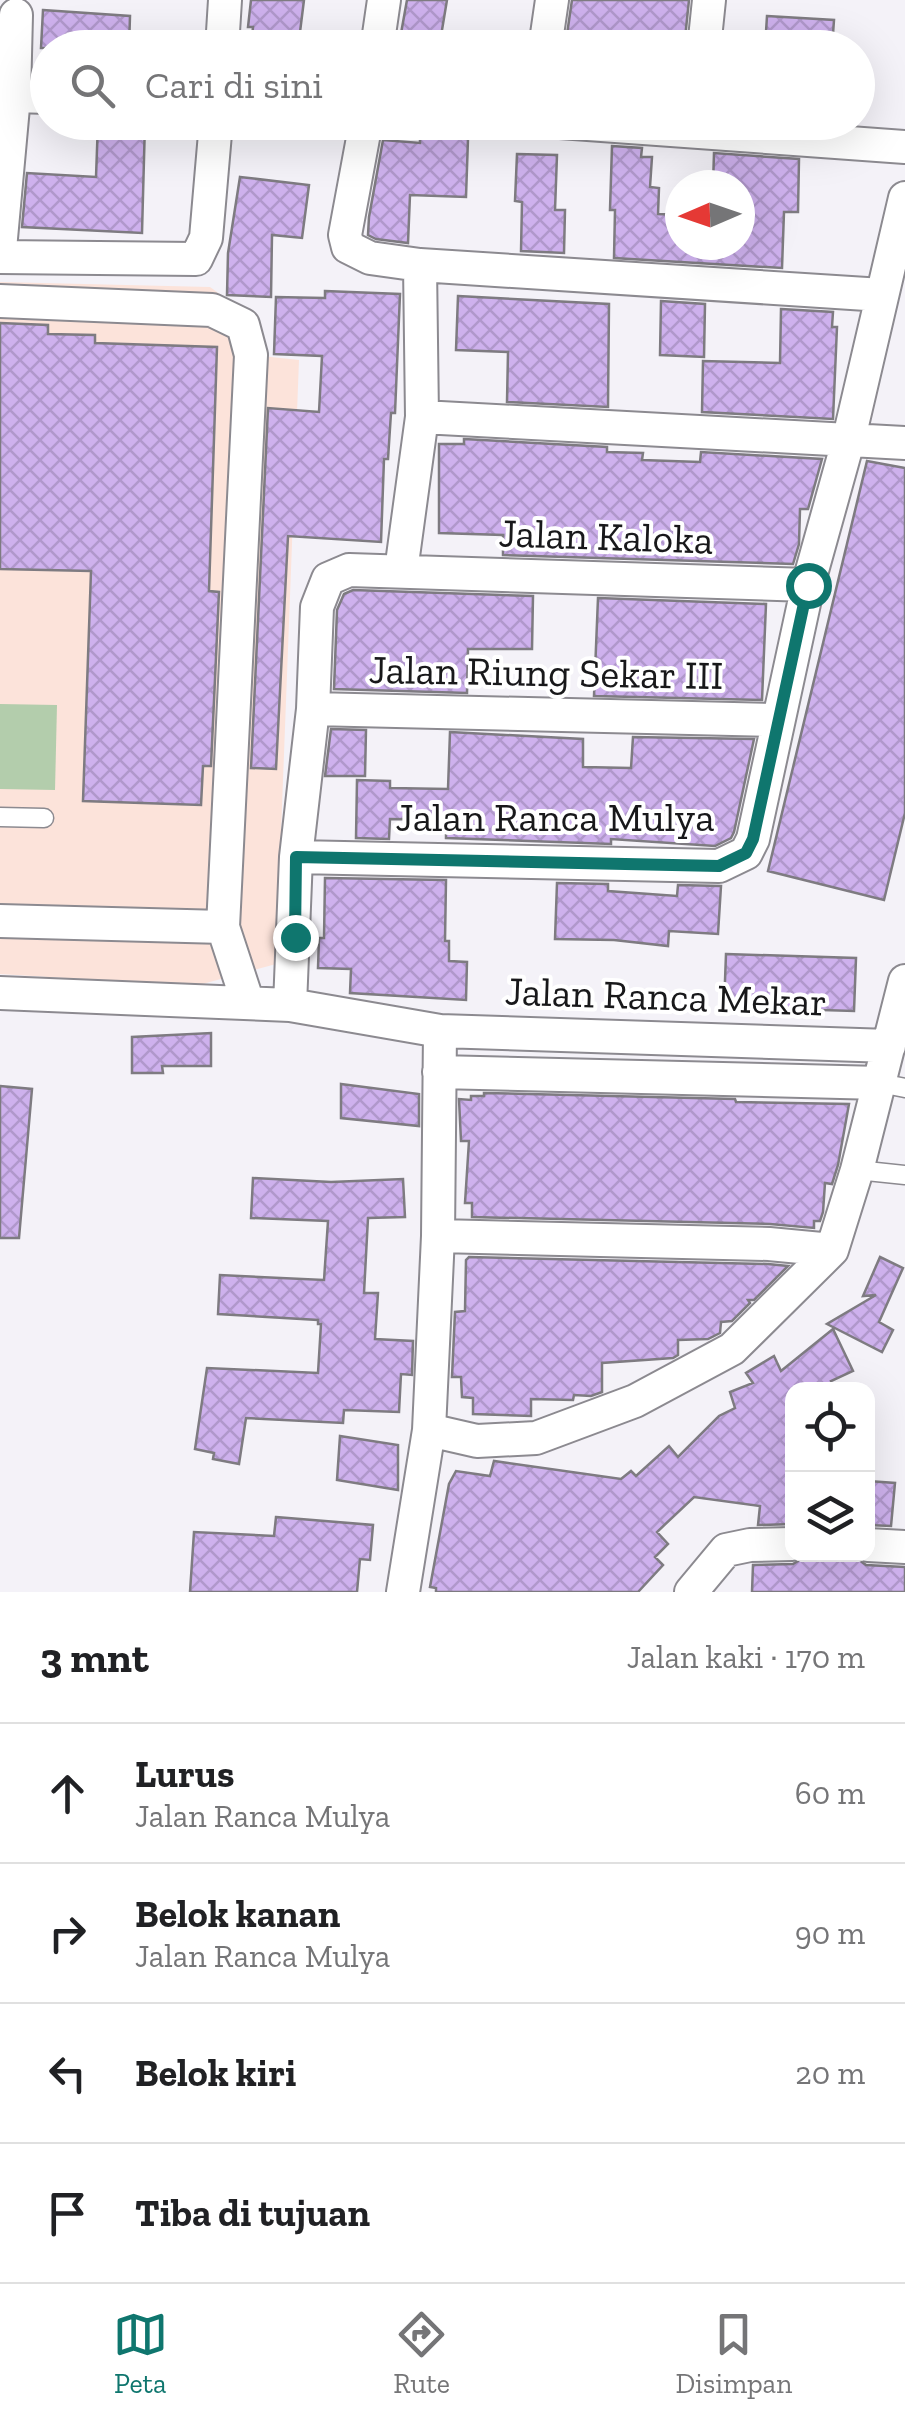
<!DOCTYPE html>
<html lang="id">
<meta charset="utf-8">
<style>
body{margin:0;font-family:"Zilla Slab",serif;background:#f2f2f2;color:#202124}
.controls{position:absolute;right:30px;bottom:30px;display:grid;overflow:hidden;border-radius:20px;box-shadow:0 10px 40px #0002}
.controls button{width:90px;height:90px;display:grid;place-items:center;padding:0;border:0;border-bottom:2px solid #e0e0e0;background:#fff;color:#202124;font:50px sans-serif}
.compass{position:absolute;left:665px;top:170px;width:90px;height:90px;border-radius:50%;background:#fff;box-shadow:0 10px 40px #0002;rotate:268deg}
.stop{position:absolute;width:30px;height:30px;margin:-22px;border:8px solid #0f766e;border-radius:50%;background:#fff}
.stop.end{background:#0f766e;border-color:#fff;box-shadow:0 2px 10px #0008}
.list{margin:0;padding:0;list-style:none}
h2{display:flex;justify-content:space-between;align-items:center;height:130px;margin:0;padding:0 40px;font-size:42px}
h2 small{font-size:32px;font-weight:400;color:#757577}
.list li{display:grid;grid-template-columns:65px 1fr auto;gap:30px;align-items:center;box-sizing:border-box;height:140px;padding:0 40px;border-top:2px solid #e0e0e0}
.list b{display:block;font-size:38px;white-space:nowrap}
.list p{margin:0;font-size:32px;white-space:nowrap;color:#757577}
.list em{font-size:32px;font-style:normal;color:#757577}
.icon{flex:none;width:55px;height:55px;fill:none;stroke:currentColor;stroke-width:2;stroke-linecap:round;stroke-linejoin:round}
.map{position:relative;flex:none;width:905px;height:1592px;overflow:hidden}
.search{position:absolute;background:#fff;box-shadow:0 10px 40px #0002;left:30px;right:30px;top:30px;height:110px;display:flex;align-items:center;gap:25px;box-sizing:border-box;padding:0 35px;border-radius:55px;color:#757577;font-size:38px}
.sheet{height:690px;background:#fff}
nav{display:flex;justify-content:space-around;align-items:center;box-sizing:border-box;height:140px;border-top:2px solid #e0e0e0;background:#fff;font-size:28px;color:#757577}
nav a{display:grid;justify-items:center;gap:5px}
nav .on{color:#0f766e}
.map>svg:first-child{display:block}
.education{fill:#fce3da}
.park{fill:#b3cdac}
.building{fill:url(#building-cross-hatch);stroke:#7e7b81;stroke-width:2.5}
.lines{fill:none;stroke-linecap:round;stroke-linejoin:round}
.service-casing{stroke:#8c8a90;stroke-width:21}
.minor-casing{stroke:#8c8a90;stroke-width:36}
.service{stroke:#fff;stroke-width:18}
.minor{stroke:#fff;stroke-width:32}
.route{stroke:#0f766e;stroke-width:12}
.labels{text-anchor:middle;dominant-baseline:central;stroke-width:8;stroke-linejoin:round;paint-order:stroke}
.street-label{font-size:40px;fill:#18181a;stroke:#fff}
</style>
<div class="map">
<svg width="905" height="1592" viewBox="0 0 905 1592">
<defs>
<pattern id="building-cross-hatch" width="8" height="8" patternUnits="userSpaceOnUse" patternTransform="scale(2.5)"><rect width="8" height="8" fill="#ceb1ed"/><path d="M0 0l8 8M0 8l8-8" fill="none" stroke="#b098cb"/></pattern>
</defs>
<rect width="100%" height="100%" fill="#f4f2f8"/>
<path class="education" d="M 0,282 L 210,287 L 249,315 L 262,356 L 299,360 L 276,964 L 195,986 L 0,974 Z"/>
<path class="park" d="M 0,704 L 57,705 L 55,790 L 0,789 Z"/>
<path class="building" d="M 251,0 L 304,0 L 298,48 L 251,48 L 253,27 L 248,27 Z
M 407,0 L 447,0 L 439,48 L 401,48 L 403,39 L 400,39 Z
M 572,0 L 689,0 L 684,48 L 565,48 Z
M 43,10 L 130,16 L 129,48 L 41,48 Z
M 767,16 L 834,20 L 832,48 L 765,48 Z
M 98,122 L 145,122 L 142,233 L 22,227 L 27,173 L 96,177 Z
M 420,137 L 468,139 L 466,197 L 410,195 L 408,243 L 376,239 L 368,235 L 369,217 L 383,140 L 420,143 Z
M 612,146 L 642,148 L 641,157 L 652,157 L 650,187 L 659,188 L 658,214 L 680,215 L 680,245 L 740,245 L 740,185 L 713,185 L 714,153 L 799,159 L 798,212 L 784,212 L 782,268 L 614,258 L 615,210 L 610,210 Z
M 517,154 L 557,155 L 555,210 L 565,210 L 564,253 L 521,251 L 522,202 L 515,201 Z
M 240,177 L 309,185 L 302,238 L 272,235 L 271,297 L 227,295 L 228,253 Z
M 325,291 L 400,294 L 395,413 L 391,413 L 388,459 L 384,459 L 381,542 L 288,536 L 276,769 L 251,768 L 268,408 L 319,412 L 322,356 L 274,354 L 276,297 L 325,298 Z
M 458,296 L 609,304 L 608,407 L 507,402 L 508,352 L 456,350 Z
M 661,301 L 705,304 L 704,357 L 660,355 Z
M 781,309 L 833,312 L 832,327 L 837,327 L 833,419 L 702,412 L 703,361 L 780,363 Z
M 0,323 L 48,325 L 48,334 L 95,335 L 95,343 L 217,347 L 209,591 L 219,592 L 211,766 L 203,766 L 201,805 L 83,801 L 91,571 L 0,569 Z
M 464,439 L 607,447 L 607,452 L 643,453 L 642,460 L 700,462 L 701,452 L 822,459 L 808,509 L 800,509 L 799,544 L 793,564 L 503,555 L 503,535 L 439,533 L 439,444 L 464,444 Z
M 867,461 L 905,468 L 905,813 L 884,900 L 768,871 Z
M 353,590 L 533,596 L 532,649 L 468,649 L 467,693 L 334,689 L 337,610 L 344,594 Z
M 598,598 L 766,604 L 762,700 L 594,696 Z
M 331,729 L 366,730 L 365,776 L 325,776 Z
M 450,732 L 583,739 L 583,767 L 631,768 L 633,737 L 754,739 L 734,832 L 731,838 L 715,846 L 611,839 L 611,844 L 446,838 L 446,820 L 390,819 L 389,839 L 356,838 L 357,780 L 390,781 L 390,788 L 448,789 Z
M 325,878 L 446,880 L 445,941 L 449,941 L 449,961 L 467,962 L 466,1000 L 350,993 L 351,969 L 318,968 L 319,938 L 324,938 Z
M 557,883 L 608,884 L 608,891 L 677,896 L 678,885 L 721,886 L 718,934 L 669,931 L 668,946 L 614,940 L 555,939 Z
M 726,954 L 856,958 L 854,1011 L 724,1007 Z
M 211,1033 L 211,1066 L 162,1066 L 163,1073 L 132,1073 L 132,1037 Z
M 341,1084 L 419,1094 L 419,1126 L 341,1118 Z
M 0,1086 L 32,1089 L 19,1238 L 0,1238 Z
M 484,1093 L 735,1099 L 736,1102 L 849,1104 L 838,1165 L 832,1184 L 825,1183 L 823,1212 L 820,1221 L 814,1221 L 814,1228 L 770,1224 L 472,1217 L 472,1203 L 465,1203 L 469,1141 L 461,1141 L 459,1099 L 471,1100 L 471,1096 L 484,1096 Z
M 253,1178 L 331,1182 L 403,1179 L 405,1217 L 368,1218 L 364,1293 L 378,1293 L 375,1339 L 413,1341 L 412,1375 L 401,1374 L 399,1412 L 344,1410 L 343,1423 L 246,1418 L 239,1464 L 213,1459 L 214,1453 L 195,1449 L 207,1368 L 318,1373 L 321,1324 L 318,1324 L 318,1320 L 218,1314 L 220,1275 L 324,1280 L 328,1221 L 251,1218 Z
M 469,1257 L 768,1264 L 788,1266 L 754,1300 L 748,1300 L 750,1303 L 732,1321 L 721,1322 L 720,1333 L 708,1339 L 678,1340 L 678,1355 L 673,1358 L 602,1363 L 602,1392 L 591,1396 L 574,1395 L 573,1400 L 531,1399 L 531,1416 L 473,1414 L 473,1398 L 462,1397 L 461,1377 L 452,1377 L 455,1312 L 465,1311 L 466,1260 Z
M 880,1257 L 903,1268 L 879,1322 L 893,1330 L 882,1352 L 827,1324 L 876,1295 L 863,1296 Z
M 833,1329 L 853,1371 L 831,1381 L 836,1390 L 792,1390 L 792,1524 L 758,1525 L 760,1506 L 694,1497 L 657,1532 L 668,1544 L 655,1557 L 663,1565 L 638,1592 L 436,1592 L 436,1588 L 430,1587 L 449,1484 L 456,1471 L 490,1476 L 494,1461 L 621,1479 L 631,1471 L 636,1476 L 669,1446 L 678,1457 L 719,1416 L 735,1408 L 730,1392 L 753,1383 L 746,1373 L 774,1356 L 781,1371 Z
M 340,1436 L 398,1445 L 398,1490 L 337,1480 Z
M 868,1481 L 895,1483 L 891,1526 L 868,1525 Z
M 276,1517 L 373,1525 L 370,1560 L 360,1559 L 357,1592 L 190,1592 L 194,1532 L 274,1536 Z
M 809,1554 L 851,1554 L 866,1565 L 905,1567 L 905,1592 L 752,1592 L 753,1565 L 793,1564 Z"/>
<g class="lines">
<g class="service-casing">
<path id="service" d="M 0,817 L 44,818
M 880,1083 L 905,1088
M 857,1170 L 905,1175"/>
</g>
<g class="minor-casing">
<path id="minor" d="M 222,48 L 225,0
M 377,48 L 384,0
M 545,48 L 552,0
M 704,48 L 709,0
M 14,96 L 48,97
M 366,122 L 345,235 L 348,247 L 370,258 L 420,265 L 422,417 L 401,571
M 560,122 L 905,147
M 0,249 L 14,96 L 16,15
M 0,257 L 196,259 L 206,238 L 216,122
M 420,265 L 882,295
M 0,301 L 212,310 L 243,325 L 251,355 L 223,927 L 0,921
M 422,417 L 905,443
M 313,709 L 777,720
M 296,857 L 719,866 L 746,853 L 753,839 L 808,585 L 849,438 L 905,198
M 223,927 L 248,1003
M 0,993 L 290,1005 L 440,1031 L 889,1046
M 290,1005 L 296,857 L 313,709 L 317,607 L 328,579 L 349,570 L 808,585
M 439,1072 L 880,1083
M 438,1236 L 769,1244 L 832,1250
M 429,1430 L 477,1441 L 536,1438 L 635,1401 L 732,1349 L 832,1250 L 857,1170 L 905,981
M 868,1545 L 905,1547
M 403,1592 L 429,1430 L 438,1236 L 440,1031
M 691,1592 L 726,1550 L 750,1545 L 792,1544"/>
</g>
<use href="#service" class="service"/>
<use href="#minor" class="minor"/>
</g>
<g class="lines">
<path class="route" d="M 295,937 L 296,857 L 719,866 L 746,853 L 753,839 L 808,585"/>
</g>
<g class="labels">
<g class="street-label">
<text transform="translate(606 536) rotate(2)">Jalan Kaloka</text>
<text transform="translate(546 672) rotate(1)">Jalan Riung Sekar III</text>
<text x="555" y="817">Jalan Ranca Mulya</text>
<text transform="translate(666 996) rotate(2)">Jalan Ranca Mekar</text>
</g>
</g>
</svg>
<div class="controls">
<button><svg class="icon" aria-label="locate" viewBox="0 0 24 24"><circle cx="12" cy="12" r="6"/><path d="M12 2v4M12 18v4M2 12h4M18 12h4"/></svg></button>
<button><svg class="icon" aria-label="layers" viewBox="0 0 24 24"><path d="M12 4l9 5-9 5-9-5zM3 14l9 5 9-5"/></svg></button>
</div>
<svg class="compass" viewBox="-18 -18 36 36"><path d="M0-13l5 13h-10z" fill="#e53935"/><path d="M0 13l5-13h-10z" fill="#757577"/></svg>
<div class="stop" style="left:808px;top:585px"></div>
<div class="stop end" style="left:295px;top:937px"></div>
<div class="search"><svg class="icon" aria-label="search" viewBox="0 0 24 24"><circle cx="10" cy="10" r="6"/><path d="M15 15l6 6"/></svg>Cari di sini</div>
</div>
<section class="sheet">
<h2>3 mnt<small>Jalan kaki · 170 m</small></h2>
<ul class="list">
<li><svg class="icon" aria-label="ahead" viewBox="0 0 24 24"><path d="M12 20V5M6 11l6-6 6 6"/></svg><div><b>Lurus</b><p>Jalan Ranca Mulya</p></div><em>60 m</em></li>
<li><svg class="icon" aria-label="right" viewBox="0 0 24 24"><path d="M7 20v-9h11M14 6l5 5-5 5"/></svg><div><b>Belok kanan</b><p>Jalan Ranca Mulya</p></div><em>90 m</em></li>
<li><svg class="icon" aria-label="left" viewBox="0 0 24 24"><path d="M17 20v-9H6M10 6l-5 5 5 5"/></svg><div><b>Belok kiri</b></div><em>20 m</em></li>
<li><svg class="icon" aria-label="arrive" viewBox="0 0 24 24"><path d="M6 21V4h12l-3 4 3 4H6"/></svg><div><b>Tiba di tujuan</b></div></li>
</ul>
</section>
<nav>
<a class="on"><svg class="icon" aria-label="map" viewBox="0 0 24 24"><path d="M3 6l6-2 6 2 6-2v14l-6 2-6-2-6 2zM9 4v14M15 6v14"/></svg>Peta</a>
<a><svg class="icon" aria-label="directions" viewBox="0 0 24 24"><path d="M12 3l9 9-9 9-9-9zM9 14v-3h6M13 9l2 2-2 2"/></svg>Rute</a>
<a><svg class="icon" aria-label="saved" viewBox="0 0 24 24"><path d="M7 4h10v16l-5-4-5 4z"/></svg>Disimpan</a>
</nav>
